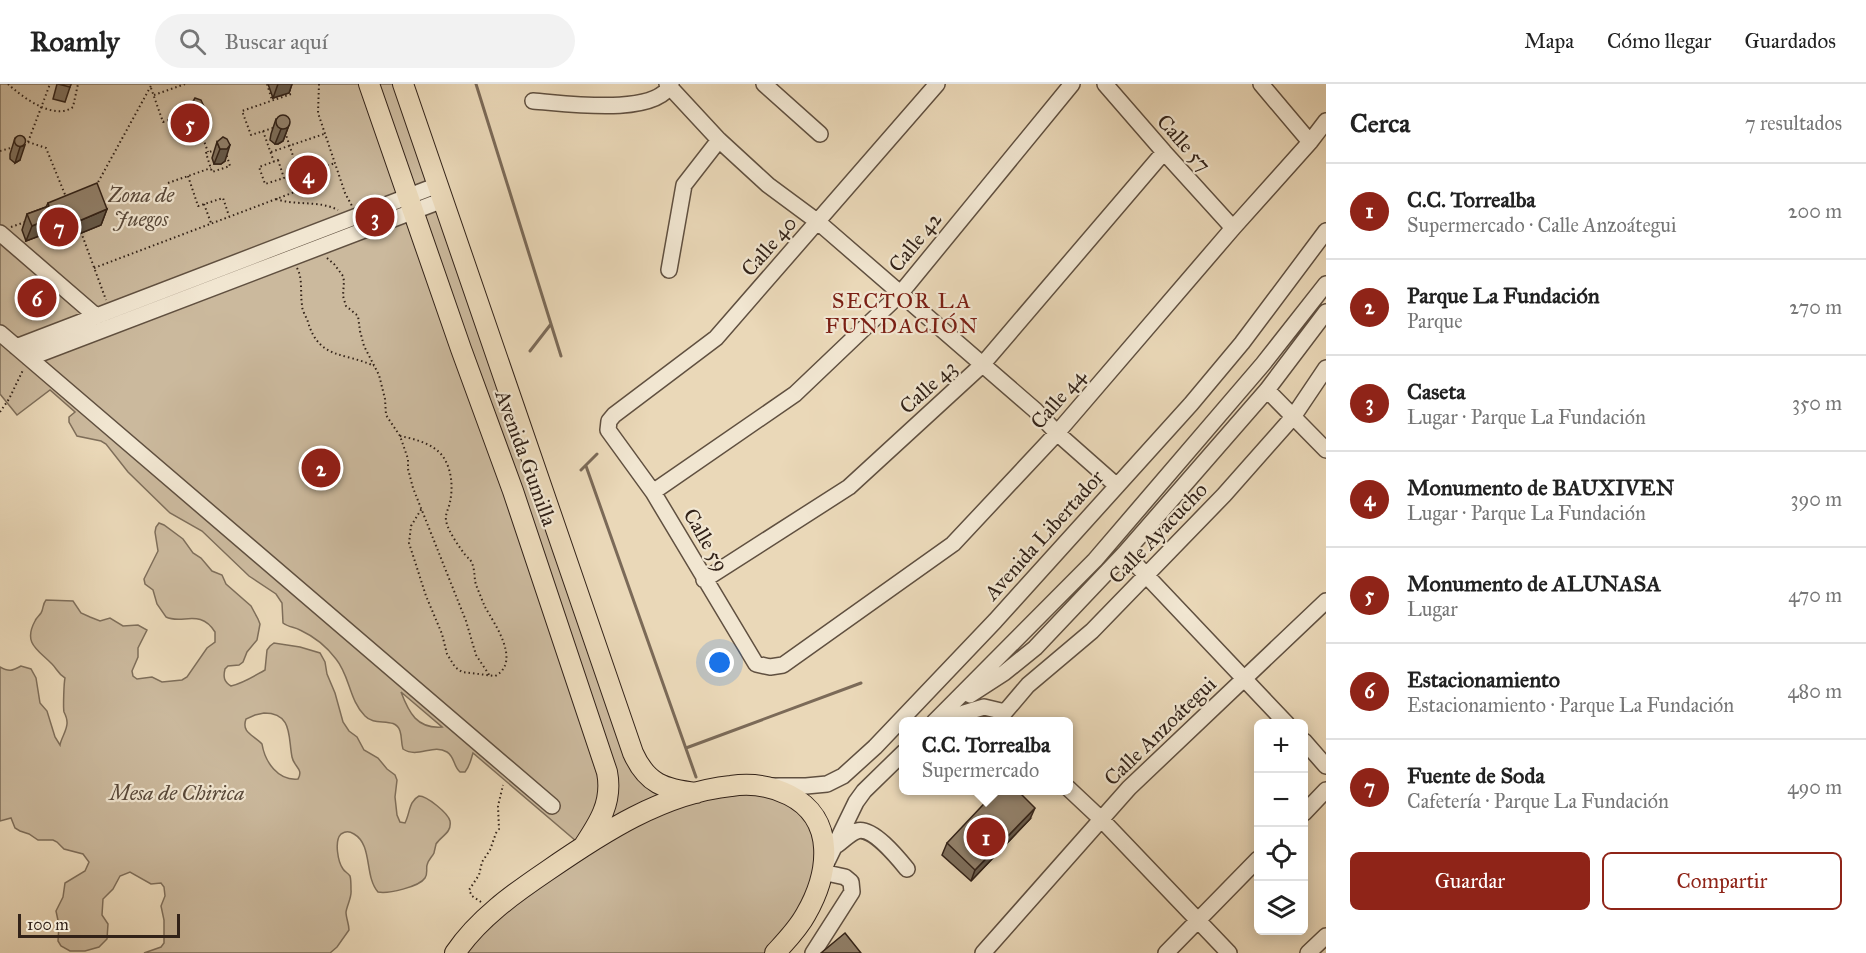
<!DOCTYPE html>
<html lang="es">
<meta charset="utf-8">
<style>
body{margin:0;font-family:"IM FELL Great Primer",serif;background:#f2f2f2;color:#222}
.controls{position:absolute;right:18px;bottom:18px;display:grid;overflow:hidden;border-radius:9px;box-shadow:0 3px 15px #0003}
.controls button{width:54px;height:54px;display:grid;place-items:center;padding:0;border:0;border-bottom:2px solid #e0e0e0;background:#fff;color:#222;font:30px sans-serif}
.scale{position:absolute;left:18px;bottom:15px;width:162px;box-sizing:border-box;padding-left:6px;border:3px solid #322218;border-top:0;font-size:16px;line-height:21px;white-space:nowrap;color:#322218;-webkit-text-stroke:4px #f1e6d1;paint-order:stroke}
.you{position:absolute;left:720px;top:579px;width:21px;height:21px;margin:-15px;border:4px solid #fff;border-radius:50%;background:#1a73e8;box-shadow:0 0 0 9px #1a73e833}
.badge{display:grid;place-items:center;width:39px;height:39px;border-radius:50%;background:#8f2418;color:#fff;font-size:20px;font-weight:700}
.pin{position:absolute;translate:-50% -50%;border:3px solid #fff;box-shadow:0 2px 6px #0006}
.popup{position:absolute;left:899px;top:633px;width:174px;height:78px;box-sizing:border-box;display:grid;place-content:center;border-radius:9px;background:#fff;filter:drop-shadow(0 2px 4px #0005);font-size:20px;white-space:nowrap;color:#767676}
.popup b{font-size:22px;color:#222}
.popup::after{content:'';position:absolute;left:50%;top:100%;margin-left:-12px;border:12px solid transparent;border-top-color:#fff}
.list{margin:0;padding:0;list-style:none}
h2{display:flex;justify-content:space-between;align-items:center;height:78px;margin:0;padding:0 24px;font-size:26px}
h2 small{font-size:20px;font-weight:400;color:#767676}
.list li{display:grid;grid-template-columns:39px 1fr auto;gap:18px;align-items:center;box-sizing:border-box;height:96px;padding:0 24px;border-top:2px solid #e0e0e0}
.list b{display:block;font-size:22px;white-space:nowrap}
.list p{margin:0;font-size:20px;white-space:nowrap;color:#767676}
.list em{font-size:20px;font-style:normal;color:#767676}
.actions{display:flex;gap:12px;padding:18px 24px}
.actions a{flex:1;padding:14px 0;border:2px solid #8f2418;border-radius:9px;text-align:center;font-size:21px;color:#8f2418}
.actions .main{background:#8f2418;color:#fff}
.icon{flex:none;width:33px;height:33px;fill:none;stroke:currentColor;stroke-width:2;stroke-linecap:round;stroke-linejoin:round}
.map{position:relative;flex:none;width:1326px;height:869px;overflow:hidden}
header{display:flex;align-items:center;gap:36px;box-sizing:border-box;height:84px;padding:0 30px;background:#fff;border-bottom:2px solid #e0e0e0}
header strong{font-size:28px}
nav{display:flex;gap:33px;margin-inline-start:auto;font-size:21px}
.search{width:420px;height:54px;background:#f2f2f2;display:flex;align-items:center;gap:15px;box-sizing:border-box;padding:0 21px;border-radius:33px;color:#767676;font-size:22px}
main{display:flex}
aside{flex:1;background:#fff}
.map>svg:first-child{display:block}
.green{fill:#cbb99d;stroke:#7e6e5a;stroke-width:1.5;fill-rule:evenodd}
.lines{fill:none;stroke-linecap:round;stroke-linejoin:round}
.stream{stroke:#7b6a58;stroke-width:3}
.minor-casing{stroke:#605040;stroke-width:18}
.major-casing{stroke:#322218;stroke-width:22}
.path{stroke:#322218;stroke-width:2;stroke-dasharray:1.5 3;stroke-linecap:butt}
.minor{stroke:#f1e6d1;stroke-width:15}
.major{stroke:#ead8b8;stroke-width:20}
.wall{fill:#7e6f5c;stroke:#322218;stroke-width:1.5}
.shaded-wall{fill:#665a4b;stroke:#322218;stroke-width:1.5}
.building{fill:#92816b;stroke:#322218;stroke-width:1.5}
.labels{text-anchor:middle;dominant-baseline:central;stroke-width:4.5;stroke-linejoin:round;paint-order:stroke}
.street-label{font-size:21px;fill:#322218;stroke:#f1e6d1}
.park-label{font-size:21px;font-style:italic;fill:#584839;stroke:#f1e6d1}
.neighbourhood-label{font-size:22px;letter-spacing:1.5px;fill:#7a1f14;stroke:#f1e6d1}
</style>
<header>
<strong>Roamly</strong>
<div class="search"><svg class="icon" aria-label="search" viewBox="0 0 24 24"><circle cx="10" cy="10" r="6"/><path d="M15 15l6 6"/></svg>Buscar aquí</div>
<nav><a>Mapa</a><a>Cómo llegar</a><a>Guardados</a></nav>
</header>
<main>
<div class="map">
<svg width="1326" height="869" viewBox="0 0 1326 869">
<rect width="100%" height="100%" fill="#ead8b8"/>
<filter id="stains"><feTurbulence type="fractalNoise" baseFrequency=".00333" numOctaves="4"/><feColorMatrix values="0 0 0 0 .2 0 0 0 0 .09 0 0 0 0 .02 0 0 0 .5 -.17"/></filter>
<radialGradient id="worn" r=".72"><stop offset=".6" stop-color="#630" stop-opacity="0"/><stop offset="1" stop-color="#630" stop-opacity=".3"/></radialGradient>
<path class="green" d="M 0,0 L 369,0 L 607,688 L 583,763 L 473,669 C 471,675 470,682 465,688 L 460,688 C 453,682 455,673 447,668 C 433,659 418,675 403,665 C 401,659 402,653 400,647 C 395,632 375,643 365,632 C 349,616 350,592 336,575 C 327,563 313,552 300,546 C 294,543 288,543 283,539 L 282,519 L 276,510 L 249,492 L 202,447 L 170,429 L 128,388 L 106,360 L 101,357 L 77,352 L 69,338 L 69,333 L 75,328 L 50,306 L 17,331 L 0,310 ZM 401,608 L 442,643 C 417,645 409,629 401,608 Z
M 371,0 L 401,0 L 436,101 L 409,111 Z
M 442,117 L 636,680 L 676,708 L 598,751 L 608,723 L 414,127 Z
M 159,439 L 164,441 L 183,455 L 193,469 L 201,474 L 212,487 L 222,491 L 226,500 L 251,522 L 258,535 L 260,540 L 257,556 L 247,568 L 243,578 L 239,581 L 228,582 L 225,585 C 223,593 224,598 231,602 C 244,599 254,592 265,586 L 267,566 L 270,562 L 274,559 L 300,563 L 320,569 L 325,578 L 327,590 L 335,609 L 343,638 L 349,647 L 357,653 L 364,666 L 378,674 L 387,685 L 395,691 L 397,696 L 395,713 L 397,731 L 400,738 L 405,739 C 410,729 409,717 419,712 C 427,712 448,729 450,737 C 452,749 441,752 436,760 C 436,761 434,768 434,769 C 432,773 428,776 427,781 C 426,785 428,790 425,794 C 419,803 388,810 378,808 C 364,792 373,761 354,750 C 349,747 346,747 341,750 C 334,757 338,778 343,785 C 345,788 348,789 350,792 C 351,795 351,803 351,806 C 352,813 347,821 346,828 C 346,834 349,840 349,846 L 337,863 L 330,869 L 144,869 L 161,863 L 164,859 L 164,836 L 161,822 L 165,812 L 164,803 L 161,799 L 151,800 L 130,788 L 120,792 L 113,805 L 103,815 L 102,831 L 108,840 L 107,855 L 99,863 L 85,867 L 70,867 L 61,862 L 58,857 L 59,841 L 56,827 L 63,813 L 65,799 L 85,787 L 89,778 L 83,770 L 64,765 L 57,758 L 53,756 L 38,756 L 29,750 L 20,747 L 15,744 L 11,734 L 0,737 L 0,583 C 9,588 12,587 21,582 L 31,585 L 36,594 L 40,619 L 47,627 L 55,653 L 60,661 C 61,654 68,645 67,638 C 67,636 65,630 64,628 C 63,623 64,598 65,594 C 58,590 57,585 52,580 C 37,565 23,559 35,537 C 36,534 39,532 41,529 C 44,524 42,521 46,516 L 73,517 L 81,529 L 90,533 L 100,537 L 110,534 L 123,542 L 138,541 L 147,546 L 138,564 L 138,573 L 132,587 L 133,592 L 137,595 L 152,593 L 162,598 L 182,596 L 187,593 L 207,564 L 215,558 L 215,548 C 200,524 182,541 166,533 L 157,520 L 153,506 L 145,500 L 144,495 L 158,467 L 155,448 L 156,443 ZM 264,629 C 293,629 288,653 292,673 C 294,683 304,685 298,695 C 278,697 265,678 262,660 C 254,651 241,649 246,635 L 255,631 Z
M 763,705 L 815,738 L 815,803 L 770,869 L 459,869 L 556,784 L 681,716 Z"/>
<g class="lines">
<path class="stream" d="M 476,0 L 561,272
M 530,267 L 551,240
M 586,382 L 696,693
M 581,386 L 597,370
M 686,664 L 861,599"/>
<g class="minor-casing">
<path id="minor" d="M 667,0 L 719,56 L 768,101 L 818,138 L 1035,326 L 1057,349 L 1117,402
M 764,0 L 820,50
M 937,0 L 716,254 L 614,331 L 609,337 L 608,346 L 653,408 L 756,580 L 770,583 L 783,581 L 953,460 L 1057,349 L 1233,144 L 1310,58 L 1326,37
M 1105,0 L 1164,68 L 1233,144
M 1261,0 L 1310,58
M 533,17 C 564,19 656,33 671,0
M 0,149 L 96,232
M 669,186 L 684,101 L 719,56
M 0,249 L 552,722
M 16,263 L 438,101
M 29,274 L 443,116
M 1267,306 L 1326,366
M 653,408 L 795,310 L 900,210 L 1072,0
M 1125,469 L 1287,640
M 704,496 L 849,403 L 982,281 L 1164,68
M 970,611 L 1004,589 L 1035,564 L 1125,469 L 1267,306 L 1326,228
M 1005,628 L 1028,601 L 1092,547 L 1224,411 L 1293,333 L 1326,284
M 934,638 L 1095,476 L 1263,280 L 1326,200
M 951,638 L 964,629 L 984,623 L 1005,628
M 1304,657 L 1326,682
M 773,702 L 806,702 L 827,700 L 843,692 L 875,663 L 995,537 L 1191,320 L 1242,259 L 1326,147
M 1068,704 L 1101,735 L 1229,869
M 1304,729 L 1326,706
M 837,761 C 843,757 850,749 857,747 C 872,742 898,774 907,785
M 813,869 L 852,808 L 851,798 L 845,793 L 822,788 L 856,718 L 864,707 L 904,668
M 983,869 L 1129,704 L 1326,517
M 1166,869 L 1258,775
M 1308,869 L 1326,852"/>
</g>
<g class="major-casing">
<path id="major" d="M 369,0 L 461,265 L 513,407 L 607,688 C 613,718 599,739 583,763
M 403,0 L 633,669 C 647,700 664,705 696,709
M 455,869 C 478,835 513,810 547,787 C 602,749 663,709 731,702 C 751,699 771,702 789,711 C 837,735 829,790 806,830 C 798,845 786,857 775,869"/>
</g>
<path class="path" d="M 8,0 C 22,13 54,37 73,23 L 78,0
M 267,0 L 272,16
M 319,0 L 318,29 L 345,109 L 352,122
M 151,4 L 163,38 L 186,30
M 154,11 L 185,0
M 177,34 L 183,51 L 203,45 L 201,39
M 273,44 L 251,51 L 242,27 L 291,10 L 287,0
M 200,46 L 208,68
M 263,47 L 274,78
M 285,48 L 298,87 L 306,90
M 28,58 L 46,64 L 66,113
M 28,58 L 50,0
M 224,63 L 230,82 L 212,88 L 206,69 Z
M 0,67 L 14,63
M 271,68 L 324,50
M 278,76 L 284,94 L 265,100 L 259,83 Z
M 188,92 L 198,122 L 223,114 L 229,132
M 168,99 L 211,84
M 96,102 L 152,0
M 308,103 L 305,95 L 308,89 L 335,79
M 276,115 C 296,122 319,116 338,126
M 204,120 L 211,139
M 11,143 L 25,138
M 81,148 L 106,216
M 327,174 L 334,180 L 343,192 L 344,197 L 343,212 L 346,222 L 358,232 L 360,247 L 364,262 L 379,291 L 385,315 L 386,331 L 400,352 L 408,375 L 408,385 L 413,404 L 466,537 L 476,571 L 490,592
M 94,184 L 321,98 L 316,85
M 297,184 C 303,195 300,208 302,221 C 302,227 306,232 308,238 C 319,276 345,268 374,282
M 0,328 L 9,315 L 23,286
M 400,352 C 415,355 435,360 444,374 C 452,387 453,404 450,418 C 449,424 445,430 446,436 C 447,446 460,464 466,472 C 469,475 470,475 472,479 C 475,486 474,494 476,501 C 479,508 482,516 485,523 C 494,539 522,578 495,592 L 462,588 L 455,583 L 447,570 L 442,550 L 426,512 L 409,459 L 411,442 L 422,424
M 481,818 L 472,812 L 469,806 L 479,791 L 482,778 L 490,766 L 496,749 L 499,745 L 498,722 L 503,701"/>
<use href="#minor" class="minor"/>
<use href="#major" class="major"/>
</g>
<path class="wall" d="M 57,0 L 71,0 L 65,18 L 53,15 Z
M 268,0 L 292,0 L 289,9 L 273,14 Z
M 188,26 L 206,27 L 200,42 L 188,46 L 182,41 Z
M 276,35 L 289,41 L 283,57 L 278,60 L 275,60 L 270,56 L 271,50 Z
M 21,52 L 20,76 L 15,79 L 10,75 L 10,70 L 15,54 Z
M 217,58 L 225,77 L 221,80 L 214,80 L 212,74 Z
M 48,119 L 107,125 L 101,141 L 52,161 L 47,149 L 26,157 L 22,146 L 27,130 L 46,123 Z
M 1030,735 L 971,797 L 942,771 L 947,759 Z"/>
<path class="shaded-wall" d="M 278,0 L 292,0 L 289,9 L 273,14 Z
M 206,27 L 200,42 L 188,46 L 193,31 Z
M 289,41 L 283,57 L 278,60 L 275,60 L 281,45 Z
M 25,61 L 20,76 L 15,79 L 20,63 Z
M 230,61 L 225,77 L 221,80 L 214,80 L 220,65 Z
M 107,125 L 101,141 L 52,161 L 58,146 Z
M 53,133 L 47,149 L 26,157 L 32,142 Z
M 1035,724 L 1030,735 L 971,797 L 975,786 Z"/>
<path class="building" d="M 58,0 L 71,0 L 70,3 Z
M 195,14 L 201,16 L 206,27 L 193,31 L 188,26 Z
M276 38a7 7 0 1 1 14 0a7 7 0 1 1-14 0Z
M14.5 57a5.5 5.5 0 1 1 11 0a5.5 5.5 0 1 1-11 0Z
M 223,53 L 227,55 L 230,61 L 227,65 L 220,65 L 217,58 Z
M 97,99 L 107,125 L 58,146 L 53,133 L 32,142 L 27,130 L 49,122 L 48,119 Z
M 997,706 L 1017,706 L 1035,724 L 975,786 L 947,759 Z
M 845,849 L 861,869 L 821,869 Z"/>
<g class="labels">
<g class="street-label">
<text transform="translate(1184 59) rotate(48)">Calle 57</text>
<text transform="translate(915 158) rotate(-51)">Calle 42</text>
<text transform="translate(769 162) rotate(-49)">Calle 40</text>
<text transform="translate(928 303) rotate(-42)">Calle 43</text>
<text transform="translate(1058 315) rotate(-49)">Calle 44</text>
<text transform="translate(526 374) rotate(70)">Avenida Gumilla</text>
<text transform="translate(1158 449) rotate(-46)">Calle Ayacucho</text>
<text transform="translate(1044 451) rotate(-48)">Avenida Libertador</text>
<text transform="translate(706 456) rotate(60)">Calle 59</text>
<text transform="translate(1160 647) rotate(-44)">Calle Anzoátegui</text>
</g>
<g class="park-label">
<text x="141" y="111">Zona de<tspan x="141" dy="24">Juegos</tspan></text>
<text x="177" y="709">Mesa de Chirica</text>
</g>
<g class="neighbourhood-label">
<text x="902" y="216">SECTOR LA<tspan x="902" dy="25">FUNDACIÓN</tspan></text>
</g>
</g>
<rect width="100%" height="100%" filter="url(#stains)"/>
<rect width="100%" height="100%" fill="url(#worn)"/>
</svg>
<div class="controls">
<button>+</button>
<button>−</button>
<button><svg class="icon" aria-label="locate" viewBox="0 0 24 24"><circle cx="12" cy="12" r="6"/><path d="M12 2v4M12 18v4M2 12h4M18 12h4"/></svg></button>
<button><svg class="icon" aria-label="layers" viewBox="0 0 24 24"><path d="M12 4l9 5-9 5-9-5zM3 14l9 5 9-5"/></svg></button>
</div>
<div class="scale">100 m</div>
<div class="you"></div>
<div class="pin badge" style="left:986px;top:753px">1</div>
<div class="popup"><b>C.C. Torrealba</b>Supermercado</div>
<div class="pin badge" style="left:321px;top:384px">2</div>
<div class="pin badge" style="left:375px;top:133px">3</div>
<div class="pin badge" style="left:308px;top:91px">4</div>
<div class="pin badge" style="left:190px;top:39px">5</div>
<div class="pin badge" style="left:37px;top:214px">6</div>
<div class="pin badge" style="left:59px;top:143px">7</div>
</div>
<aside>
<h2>Cerca<small>7 resultados</small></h2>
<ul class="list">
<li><span class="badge">1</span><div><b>C.C. Torrealba</b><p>Supermercado · Calle Anzoátegui</p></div><em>200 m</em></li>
<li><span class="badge">2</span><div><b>Parque La Fundación</b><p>Parque</p></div><em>270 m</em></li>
<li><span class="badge">3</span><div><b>Caseta</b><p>Lugar · Parque La Fundación</p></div><em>350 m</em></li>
<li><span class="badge">4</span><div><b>Monumento de BAUXIVEN</b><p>Lugar · Parque La Fundación</p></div><em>390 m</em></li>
<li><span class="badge">5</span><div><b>Monumento de ALUNASA</b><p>Lugar</p></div><em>470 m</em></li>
<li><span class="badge">6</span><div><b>Estacionamiento</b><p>Estacionamiento · Parque La Fundación</p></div><em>480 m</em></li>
<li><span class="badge">7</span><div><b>Fuente de Soda</b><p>Cafetería · Parque La Fundación</p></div><em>490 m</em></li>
</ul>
<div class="actions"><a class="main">Guardar</a><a>Compartir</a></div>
</aside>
</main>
